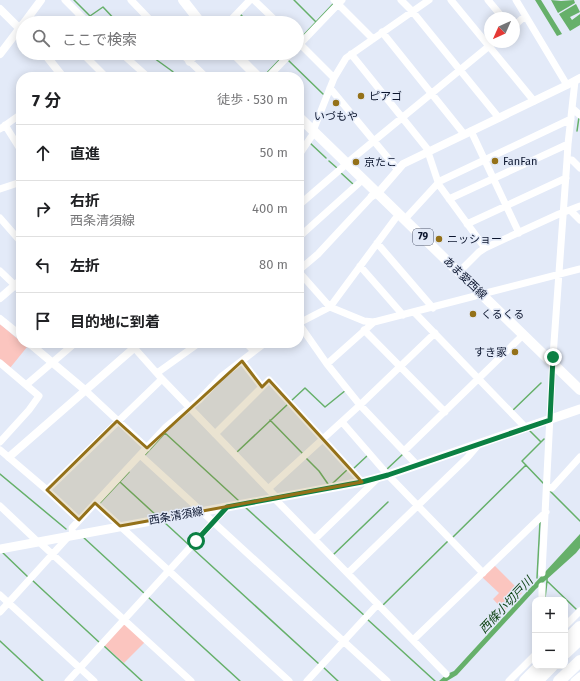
<!DOCTYPE html>
<html lang="ja">
<meta charset="utf-8">
<style>
body{margin:0;font-family:"Fira Sans","Noto Sans JP",sans-serif;background:#f6f6f6;color:#202124}
.controls{position:absolute;right:12px;bottom:12px;display:grid;overflow:hidden;border-radius:8px;box-shadow:0 2px 10px #0003}
.controls button{width:36px;height:36px;display:grid;place-items:center;padding:0;border:0;border-bottom:1px solid #e0e0e0;background:#fff;color:#202124;font:20px sans-serif}
.compass{position:absolute;left:484px;top:12px;width:36px;height:36px;border-radius:50%;background:#fff;box-shadow:0 2px 10px #0003;rotate:225deg}
.stop{position:absolute;width:12px;height:12px;margin:-9px;border:3px solid #0b8043;border-radius:50%;background:#fff}
.stop.end{background:#0b8043;border-color:#fff;box-shadow:0 1px 4px #0008}
.list{margin:0;padding:0;list-style:none}
h2{display:flex;justify-content:space-between;align-items:center;height:52px;margin:0;padding:0 16px;font-size:17px}
h2 small{font-size:13px;font-weight:400;color:#757577}
.list li{display:grid;grid-template-columns:26px 1fr auto;gap:12px;align-items:center;box-sizing:border-box;height:56px;padding:0 16px;border-top:1px solid #e0e0e0}
.list b{display:block;font-size:15px;white-space:nowrap}
.list p{margin:0;font-size:13px;white-space:nowrap;color:#757577}
.list em{font-size:13px;font-style:normal;color:#757577}
.icon{flex:none;width:22px;height:22px;fill:none;stroke:currentColor;stroke-width:2;stroke-linecap:round;stroke-linejoin:round}
.map{position:relative;flex:none;width:580px;height:681px;overflow:hidden}
.search{position:absolute;background:#fff;box-shadow:0 2px 10px #0003;left:16px;top:16px;width:288px;height:44px;display:flex;align-items:center;gap:10px;box-sizing:border-box;padding:0 14px;border-radius:22px;color:#757577;font-size:15px}
.panel{position:absolute;background:#fff;box-shadow:0 2px 10px #0003;left:16px;top:72px;width:288px;height:276px;border-radius:16px}
.map>svg:first-child{display:block}
.green{fill:#fbc5bf}
.water{fill:#66b06a}
.lines{fill:none;stroke-linecap:round;stroke-linejoin:round}
.stream{stroke:#66b06a;stroke-width:1.5}
.minor{stroke:#fff;stroke-width:7}
.tertiary{stroke:#fff;stroke-width:8}
.secondary{stroke:#fff;stroke-width:9}
.primary{stroke:#fff;stroke-width:10}
.motorway{stroke:#fff;stroke-width:12}
.route{stroke:#0b8043;stroke-width:5}
.marked{fill:#947119;fill-opacity:0.2;stroke:#947119;stroke-width:3;stroke-linejoin:round}
.poi-dot{fill:#947119;stroke:#e3eaf8;stroke-width:1.5}
.labels{text-anchor:middle;dominant-baseline:central;stroke-width:3;stroke-linejoin:round;paint-order:stroke}
.shield{fill:#e3eaf8;stroke:#4c556b;stroke-width:1}
.shield-label{font-size:10px;font-weight:bold;fill:#0b152e}
.poi-label{font-size:11px;fill:#0b152e;stroke:#e3eaf8;text-anchor:start}
.street-label{font-size:11px;fill:#0b152e;stroke:#e3eaf8}
.water-label{font-size:12px;font-style:italic;fill:#114617;stroke:#e3eaf8}
</style>
<div class="map">
<svg width="580" height="681" viewBox="0 0 580 681">
<rect width="100%" height="100%" fill="#e3eaf8"/>
<path class="green" d="M 0,324 L 27,347 L 10,368 L 0,359 Z
M 494,565 L 522,593 L 504,611 L 493,599 L 499,593 L 482,577 Z
M 124,623 L 146,641 L 124,663 L 104,645 Z"/>
<path class="water" d="M 535,0 L 541,0 L 562,34 L 557,36 Z
M 551,0 L 561,1 L 574,0 L 575,3 L 558,13 Z
M 576,4 L 580,12 L 570,17 L 572,20 L 580,14 L 580,25 L 570,31 L 559,14 Z
M 580,534 L 580,548 L 576,553 L 536,589 L 457,675 L 447,681 L 439,681 L 447,674 L 454,671 Z"/>
<g class="lines">
<path class="stream" d="M 74,0 L 90,16 L 103,7 L 118,23
M 294,0 L 316,22
M 240,14 L 249,23
M 299,40 L 333,4
M 147,53 L 172,71 L 178,77
M 288,60 L 323,94
M 264,76 L 286,53
M 577,131 L 579,117
M 310,143 L 326,158
M 329,161 L 337,168
M 341,173 L 353,184
M 291,401 L 305,388 L 325,407 L 346,390
M 512,411 L 541,383
M 270,420 L 303,454
M 530,431 L 541,442
M 237,452 L 288,404
M 144,456 L 165,433 L 239,501
M 306,458 L 319,471 L 328,484
M 353,469 L 368,455
M 386,470 L 403,454
M 0,474 L 66,529
M 120,482 L 157,516
M 333,483 L 348,469
M 543,483 L 522,461 L 544,439
M 550,491 L 580,521
M 99,504 L 129,472
M 245,507 L 365,616
M 164,522 L 189,545
M 83,537 L 145,594
M 452,538 L 526,465
M 192,548 L 319,664
M 2,552 L 28,577
M 333,555 L 388,502
M 547,577 L 547,581 L 576,609
M 537,578 L 540,522
M 32,580 L 100,643
M 148,597 L 240,681
M 545,598 L 547,581
M 382,606 L 448,541
M 367,619 L 435,681
M 0,641 L 43,681
M 104,646 L 142,681
M 323,667 L 338,681"/>
<path class="minor" d="M 65,0 L 88,23
M 131,0 L 153,23
M 254,0 L 278,23
M 334,0 L 373,39
M 401,0 L 412,11 L 499,118
M 451,0 L 534,101
M 488,0 L 503,18
M 516,0 L 567,85
M 74,23 L 80,15
M 228,23 L 250,0
M 514,26 L 525,16
M 382,32 L 464,134
M 297,41 L 334,78
M 297,47 L 342,0
M 82,53 L 106,77
M 121,53 L 148,77
M 181,53 L 206,77
M 351,54 L 429,151
M 189,62 L 198,53
M 268,77 L 291,53
M 575,81 L 572,108 L 580,115
M 330,88 L 398,170
M 5,125 L 20,149 L 21,148
M 0,129 L 21,114
M 313,131 L 334,78 L 346,58 L 429,0
M 471,131 L 519,233
M 568,144 L 572,108
M 428,152 L 439,185 L 485,248
M 299,155 L 311,137
M 347,163 L 494,42
M 438,182 L 571,119
M 0,189 L 21,182
M 449,199 L 568,144 L 567,160 L 572,160 L 580,168
M 299,205 L 343,167
M 570,210 L 580,220
M 0,218 L 21,242
M 405,219 L 438,183
M 467,224 L 566,178
M 299,237 L 359,183
M 377,243 L 433,308
M 360,266 L 403,315
M 299,270 L 318,254 L 372,196
M 0,271 L 21,291
M 299,272 L 330,307 L 364,321 L 374,322 L 475,296
M 459,272 L 479,252 L 485,248 L 559,214 L 580,206
M 482,294 L 580,269
M 415,313 L 526,428
M 299,323 L 330,307 L 395,219
M 299,324 L 327,364 L 360,405 L 417,465
M 364,330 L 445,412
M 130,343 L 162,379 L 277,498
M 246,343 L 254,351
M 242,361 L 262,387 L 269,380 L 362,482
M 0,363 L 39,396 L 29,410 L 0,442
M 327,364 L 374,322
M 157,373 L 199,343
M 26,385 L 75,343
M 85,390 L 147,448
M 342,422 L 388,475
M 215,434 L 262,387
M 0,450 L 47,490 L 79,520
M 404,451 L 519,339
M 140,455 L 387,681
M 388,475 L 483,573
M 547,487 L 552,488 L 580,457
M 268,489 L 360,405 L 435,333
M 47,490 L 162,379
M 274,498 L 446,674
M 95,503 L 289,681
M 0,506 L 38,542
M 73,535 L 72,528 L 166,427 L 199,400 L 222,376 L 265,343
M 315,539 L 378,478
M 39,542 L 191,681
M 348,573 L 467,458 L 479,444
M 542,573 L 553,357 L 567,160
M 542,586 L 542,600
M 0,595 L 94,681
M 0,612 L 69,536
M 565,626 L 580,611
M 413,640 L 546,512
M 68,681 L 227,507
M 307,681 L 378,604
M 509,681 L 535,655
M 574,681 L 580,676"/>
<path class="tertiary" d="M 0,9 L 22,31
M 24,23 L 41,0
M 44,53 L 63,77
M 0,54 L 23,24
M 372,196 L 378,193 L 403,164 L 567,85 L 580,78
M 0,298 L 21,280
M 0,319 L 21,336
M 29,343 L 85,390
M 9,457 L 134,348"/>
<path class="secondary" d="M 0,549 L 362,482 L 388,475 L 580,409"/>
<path class="primary" d="M 183,0 L 201,23
M 234,53 L 258,77
M 299,117 L 580,390"/>
<path class="motorway" d="M 565,642 L 580,627
M 565,653 L 580,639
M 525,681 L 540,666
M 537,681 L 552,666
M 559,681 L 580,661"/>
</g>
<g class="lines">
<path class="route" d="M 196,541 L 227,507 L 362,482 L 388,475 L 550,420 L 553,357"/>
</g>
<path class="marked" d="M 242,361 L 262,387 L 269,380 L 362,482 L 120,526 L 95,503 L 79,520 L 47,490 L 117,421 L 147,448 Z"/>
<g class="poi-dot">
<circle cx="361" cy="96" r="4"/>
<circle cx="336" cy="103" r="4"/>
<circle cx="495" cy="161" r="4"/>
<circle cx="356" cy="162" r="4"/>
<circle cx="439" cy="239" r="4"/>
<circle cx="473" cy="314" r="4"/>
<circle cx="515" cy="352" r="4"/>
</g>
<g class="labels">
<rect class="shield" x="413" y="229" width="20" height="16" rx="3"/>
<g class="shield-label">
<text x="423" y="237">79</text>
</g>
<g class="poi-label">
<text x="369" y="96">ピアゴ</text>
<text x="336" y="116" text-anchor="middle">いづもや</text>
<text x="503" y="161">FanFan</text>
<text x="364" y="162">京たこ</text>
<text x="447" y="239">ニッショー</text>
<text x="481" y="314">くるくる</text>
<text x="507" y="352" text-anchor="end">すき家</text>
</g>
<g class="street-label">
<text transform="translate(465 278) rotate(44)">あま愛西線</text>
<text transform="translate(176 516) rotate(-10)">西条清須線</text>
</g>
<g class="water-label">
<text transform="translate(506 605) rotate(-47)">西條小切戸川</text>
</g>
</g>
</svg>
<div class="controls">
<button>+</button>
<button>−</button>
</div>
<svg class="compass" viewBox="-18 -18 36 36"><path d="M0-13l5 13h-10z" fill="#e53935"/><path d="M0 13l5-13h-10z" fill="#757577"/></svg>
<div class="stop" style="left:196px;top:541px"></div>
<div class="stop end" style="left:553px;top:357px"></div>
<div class="search"><svg class="icon" aria-label="search" viewBox="0 0 24 24"><circle cx="10" cy="10" r="6"/><path d="M15 15l6 6"/></svg>ここで検索</div>
<section class="panel">
<h2>7 分<small>徒歩 · 530 m</small></h2>
<ul class="list">
<li><svg class="icon" aria-label="ahead" viewBox="0 0 24 24"><path d="M12 20V5M6 11l6-6 6 6"/></svg><div><b>直進</b></div><em>50 m</em></li>
<li><svg class="icon" aria-label="right" viewBox="0 0 24 24"><path d="M7 20v-9h11M14 6l5 5-5 5"/></svg><div><b>右折</b><p>西条清須線</p></div><em>400 m</em></li>
<li><svg class="icon" aria-label="left" viewBox="0 0 24 24"><path d="M17 20v-9H6M10 6l-5 5 5 5"/></svg><div><b>左折</b></div><em>80 m</em></li>
<li><svg class="icon" aria-label="arrive" viewBox="0 0 24 24"><path d="M6 21V4h12l-3 4 3 4H6"/></svg><div><b>目的地に到着</b></div></li>
</ul>
</section>
</div>
